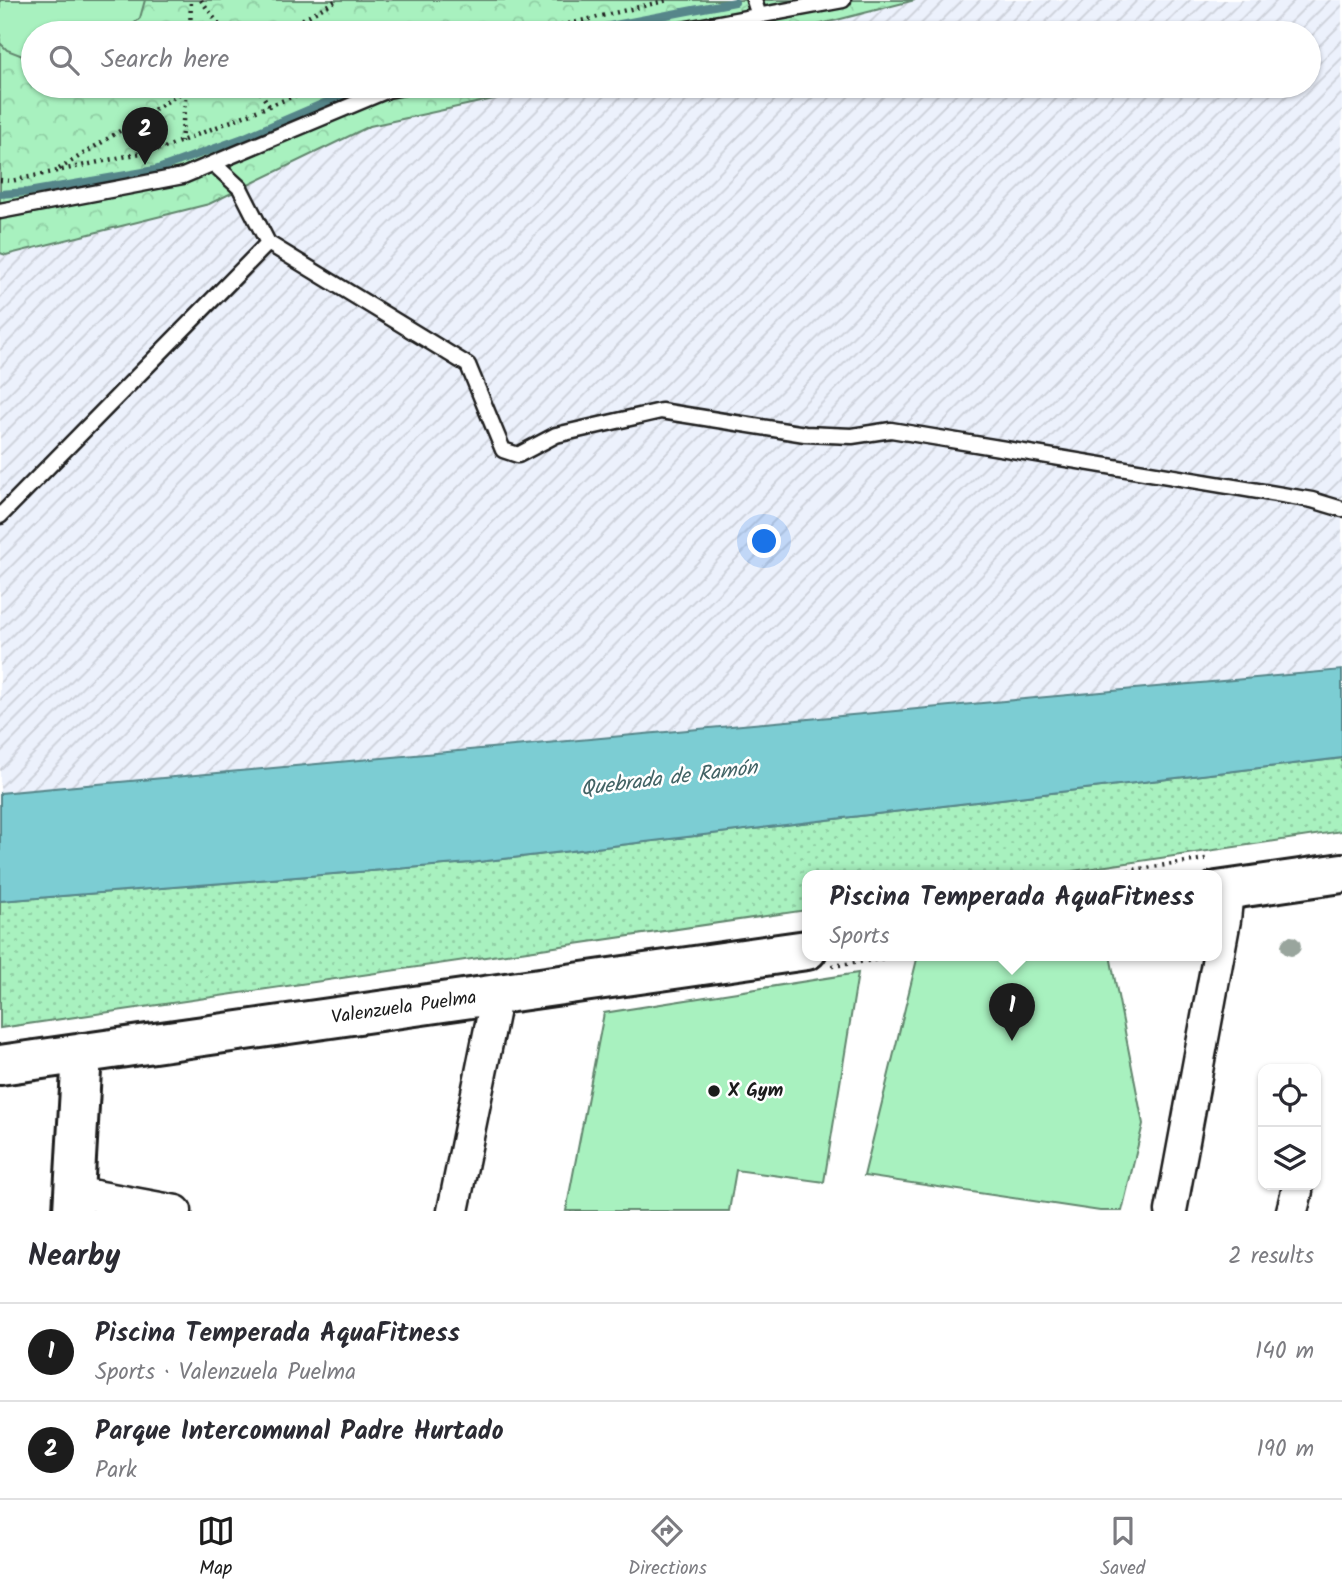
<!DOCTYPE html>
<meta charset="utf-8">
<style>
body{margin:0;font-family:Kalam,sans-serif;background:#f2f2f3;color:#2b2b33}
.controls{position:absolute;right:21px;bottom:21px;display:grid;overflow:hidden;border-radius:14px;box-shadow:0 2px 5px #0004}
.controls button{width:63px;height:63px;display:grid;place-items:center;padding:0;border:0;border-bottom:2px solid #e1e1e2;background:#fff;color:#2b2b33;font:35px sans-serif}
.you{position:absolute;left:765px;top:542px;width:24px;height:24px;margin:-18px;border:5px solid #fff;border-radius:50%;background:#1a73e8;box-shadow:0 0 0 10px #1a73e833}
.badge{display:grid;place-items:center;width:46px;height:46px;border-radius:50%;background:#1c1c1c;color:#fff;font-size:23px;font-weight:700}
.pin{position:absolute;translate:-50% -58px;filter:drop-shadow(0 2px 4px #0008)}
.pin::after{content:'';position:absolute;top:37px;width:24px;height:21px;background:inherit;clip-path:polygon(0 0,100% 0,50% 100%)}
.popup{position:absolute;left:802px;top:870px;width:420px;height:91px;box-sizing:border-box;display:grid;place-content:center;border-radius:14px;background:#fff;filter:drop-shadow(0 2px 5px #0005);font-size:23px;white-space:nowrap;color:#7c7c81}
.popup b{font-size:26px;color:#2b2b33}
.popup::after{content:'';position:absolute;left:50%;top:100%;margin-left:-14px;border:14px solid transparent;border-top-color:#fff}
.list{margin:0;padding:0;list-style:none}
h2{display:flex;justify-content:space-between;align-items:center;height:91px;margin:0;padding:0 28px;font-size:30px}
h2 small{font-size:23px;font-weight:400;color:#7c7c81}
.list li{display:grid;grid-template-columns:46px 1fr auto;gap:21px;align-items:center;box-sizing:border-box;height:98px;padding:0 28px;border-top:2px solid #e1e1e2}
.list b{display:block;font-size:26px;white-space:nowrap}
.list p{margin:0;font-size:23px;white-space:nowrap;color:#7c7c81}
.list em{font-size:23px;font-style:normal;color:#7c7c81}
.icon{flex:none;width:38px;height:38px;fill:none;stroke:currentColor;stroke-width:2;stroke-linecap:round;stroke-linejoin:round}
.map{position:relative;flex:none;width:1342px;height:1211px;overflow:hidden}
.search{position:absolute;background:#fff;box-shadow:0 2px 5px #0004;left:21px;right:21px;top:21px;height:77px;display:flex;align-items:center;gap:18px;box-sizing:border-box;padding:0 24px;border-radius:38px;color:#7c7c81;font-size:26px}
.sheet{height:287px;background:#fff}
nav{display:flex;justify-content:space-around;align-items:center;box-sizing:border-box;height:98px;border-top:2px solid #e1e1e2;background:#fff;font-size:19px;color:#7c7c81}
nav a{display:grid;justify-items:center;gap:4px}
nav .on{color:#1c1c1c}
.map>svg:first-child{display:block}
.industrial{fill:url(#industrial-furrows)}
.grass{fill:url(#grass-dots);stroke:#62866e;stroke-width:2}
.park{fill:url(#park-crowns);stroke:#62866e;stroke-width:2}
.pitch{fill:#a8f1bf;stroke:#62866e;stroke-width:2}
.water{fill:#7ccdd3;stroke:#56868a;stroke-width:2}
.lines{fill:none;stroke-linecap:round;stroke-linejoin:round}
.stream{stroke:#56868a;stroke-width:8}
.lane-casing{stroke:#1c1c1c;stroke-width:19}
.street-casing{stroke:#1c1c1c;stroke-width:35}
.secondary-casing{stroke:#1c1c1c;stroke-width:44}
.path{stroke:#1c1c1c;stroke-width:4.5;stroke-dasharray:2 5;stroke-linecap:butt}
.lane{stroke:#fff;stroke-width:14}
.street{stroke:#fff;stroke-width:30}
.secondary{stroke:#fff;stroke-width:38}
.tree{fill:#99a59d}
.poi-dot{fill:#1c1c1c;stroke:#fff;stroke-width:2.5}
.labels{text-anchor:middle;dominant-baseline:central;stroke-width:5;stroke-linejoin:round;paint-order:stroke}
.street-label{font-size:19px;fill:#1c1c1c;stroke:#fff}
.poi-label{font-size:19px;font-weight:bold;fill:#1c1c1c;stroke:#fff;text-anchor:start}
.water-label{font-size:21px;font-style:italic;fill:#426365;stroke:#fff}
</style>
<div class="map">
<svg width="1342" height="1211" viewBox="0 0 1342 1211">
<defs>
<pattern id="industrial-furrows" width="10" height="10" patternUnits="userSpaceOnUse" patternTransform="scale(1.75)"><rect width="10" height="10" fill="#ecf1fc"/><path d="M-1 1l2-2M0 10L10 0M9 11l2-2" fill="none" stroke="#caced7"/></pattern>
<pattern id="grass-dots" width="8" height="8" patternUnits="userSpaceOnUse" patternTransform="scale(1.75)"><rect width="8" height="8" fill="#a8f1bf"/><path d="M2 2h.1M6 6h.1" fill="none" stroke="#90cea4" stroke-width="1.8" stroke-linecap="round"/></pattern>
<pattern id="park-crowns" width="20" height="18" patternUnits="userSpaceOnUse" patternTransform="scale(1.75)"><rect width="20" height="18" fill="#a8f1bf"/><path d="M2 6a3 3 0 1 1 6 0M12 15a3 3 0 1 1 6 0" fill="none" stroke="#90cea4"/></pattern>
</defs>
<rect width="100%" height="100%" fill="#fff"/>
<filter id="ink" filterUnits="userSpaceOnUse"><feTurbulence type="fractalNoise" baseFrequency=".0143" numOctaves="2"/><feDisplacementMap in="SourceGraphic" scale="14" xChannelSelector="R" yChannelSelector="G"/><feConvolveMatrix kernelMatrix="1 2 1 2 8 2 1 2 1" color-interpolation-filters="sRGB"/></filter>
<g filter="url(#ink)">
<path class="industrial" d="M 915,0 L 1342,0 L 1342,670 L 0,793 L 0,253 L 6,255 L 209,204 L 370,126 L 553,86 L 1309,86 L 1309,33 L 786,33 Z"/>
<path class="grass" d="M 1342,758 L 1342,831 L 1046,875 L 807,875 L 807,910 L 0,1028 L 0,901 L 470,863 Z"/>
<path class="park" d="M 0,0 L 915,0 L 786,33 L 33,33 L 33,86 L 553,86 L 370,126 L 209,204 L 6,255 L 0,253 Z"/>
<path class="pitch" d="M 0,0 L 145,0 L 140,18 L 124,33 L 33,33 L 33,60 L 7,50 L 0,43 Z
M 939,955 L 1110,955 L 1143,1124 L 1122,1211 L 1100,1211 L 864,1176 L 917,959 Z
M 858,973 L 824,1182 L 736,1170 L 729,1211 L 566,1211 L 604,1013 Z"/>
<path class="water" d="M 1342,670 L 1342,758 L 470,863 L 0,901 L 0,793 Z"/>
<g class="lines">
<path class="stream" d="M 573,33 L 735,2
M 0,194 L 28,192 L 155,170 L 243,138 L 364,86"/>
<g class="lane-casing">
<path id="lane" d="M 754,0 L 759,16
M 666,33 L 843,0
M 0,211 L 183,176 L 388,90 L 409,86
M 268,243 L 468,365 L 503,450 L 518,455 L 556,435 L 661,411 L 805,434 L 852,436 L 891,430 L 1312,500 L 1342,509
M 0,516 L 268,243 L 240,188 L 214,164"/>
</g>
<g class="street-casing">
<path id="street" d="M 74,1192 L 176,1211
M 453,1211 L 497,994
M 1171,1211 L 1225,920 L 1228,890
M 1292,1211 L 1297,1191"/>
</g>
<g class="secondary-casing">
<path id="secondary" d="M 1217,891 L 1342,873
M 0,1065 L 807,950
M 73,1211 L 82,1053"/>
</g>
<path class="path" d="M 201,0 L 225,33
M 190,33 L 191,0
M 278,33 L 337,0
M 499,33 L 556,27 L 668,0
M 257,86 L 269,106
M 181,142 L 186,90
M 59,169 L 192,86
M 0,180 L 11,181 L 164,148 L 319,86
M 1100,875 L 1206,859
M 832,966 L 907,955"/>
<use href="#lane" class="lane"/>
<use href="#street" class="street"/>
<use href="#secondary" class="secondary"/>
</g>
<circle class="tree" cx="1291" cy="946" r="10"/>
</g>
<circle class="poi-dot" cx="714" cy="1091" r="7"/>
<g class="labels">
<g class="street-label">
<text transform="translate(404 1008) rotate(-8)">Valenzuela Puelma</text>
</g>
<g class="poi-label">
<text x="728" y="1091">X Gym</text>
</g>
<g class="water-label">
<text transform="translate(669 779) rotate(-7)">Quebrada de Ramón</text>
</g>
</g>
</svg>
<div class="controls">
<button><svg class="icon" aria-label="locate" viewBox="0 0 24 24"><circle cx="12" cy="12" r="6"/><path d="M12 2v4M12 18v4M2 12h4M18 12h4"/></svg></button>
<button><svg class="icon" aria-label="layers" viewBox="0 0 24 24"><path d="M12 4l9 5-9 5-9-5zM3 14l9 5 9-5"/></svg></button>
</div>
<div class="you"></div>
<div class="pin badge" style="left:1012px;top:1041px">1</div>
<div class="popup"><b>Piscina Temperada AquaFitness</b>Sports</div>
<div class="pin badge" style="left:145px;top:165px">2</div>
<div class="search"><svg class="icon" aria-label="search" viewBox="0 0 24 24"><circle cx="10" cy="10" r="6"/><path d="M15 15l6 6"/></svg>Search here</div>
</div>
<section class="sheet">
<h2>Nearby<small>2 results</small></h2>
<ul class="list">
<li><span class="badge">1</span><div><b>Piscina Temperada AquaFitness</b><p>Sports · Valenzuela Puelma</p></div><em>140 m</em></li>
<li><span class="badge">2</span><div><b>Parque Intercomunal Padre Hurtado</b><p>Park</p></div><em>190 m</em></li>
</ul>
</section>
<nav>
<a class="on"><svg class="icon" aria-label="map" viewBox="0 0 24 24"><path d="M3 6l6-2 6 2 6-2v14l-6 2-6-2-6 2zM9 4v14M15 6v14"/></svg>Map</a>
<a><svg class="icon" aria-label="directions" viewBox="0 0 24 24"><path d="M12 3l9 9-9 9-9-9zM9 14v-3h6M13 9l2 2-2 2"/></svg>Directions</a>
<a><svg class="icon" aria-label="saved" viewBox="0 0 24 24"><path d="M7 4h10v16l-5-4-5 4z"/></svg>Saved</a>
</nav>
